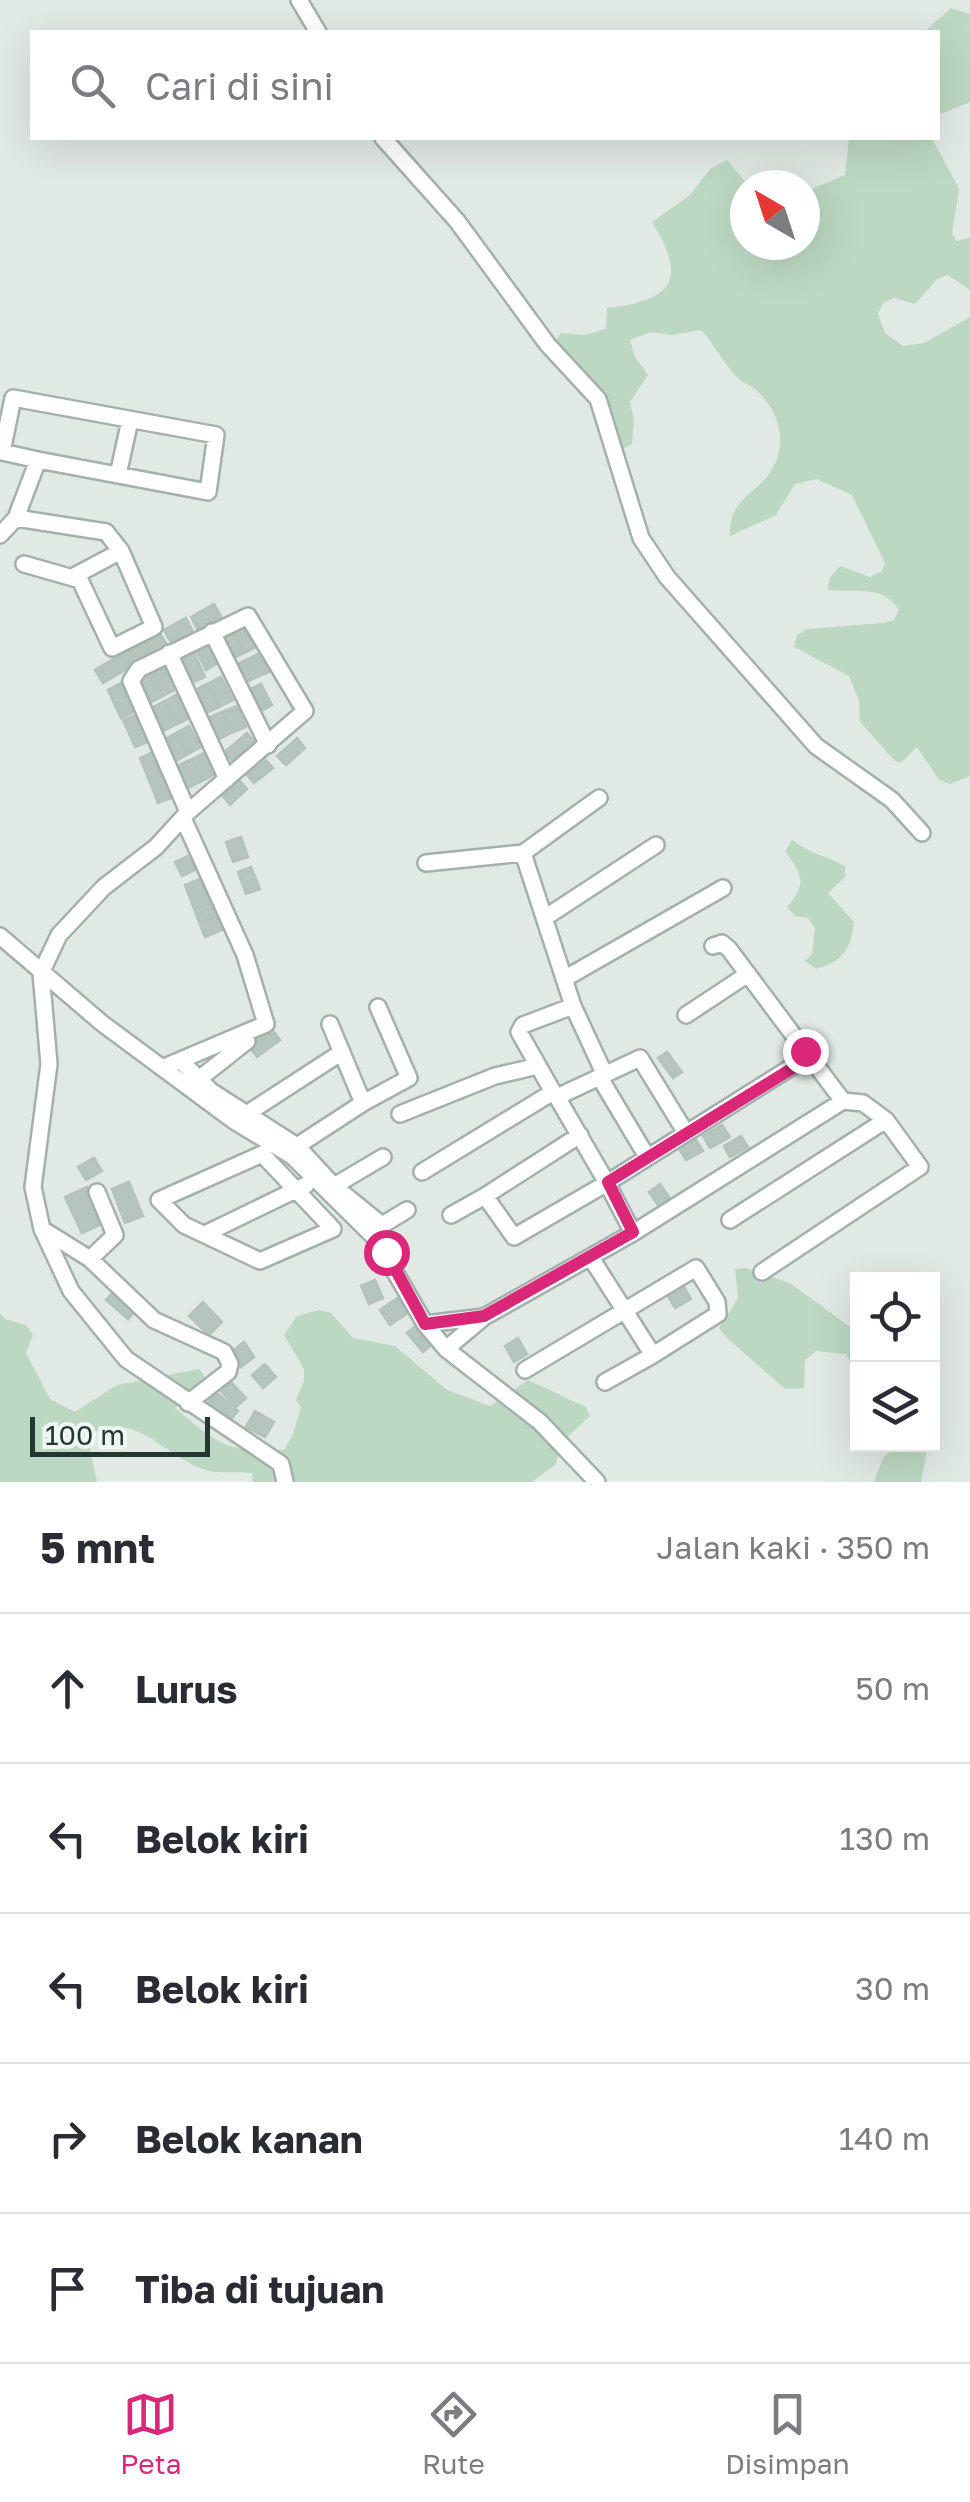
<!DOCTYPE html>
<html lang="id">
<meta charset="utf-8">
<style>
body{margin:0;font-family:"Golos Text",sans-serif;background:#f2f2f3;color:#2b2b33}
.controls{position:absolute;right:30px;bottom:30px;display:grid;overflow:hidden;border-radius:0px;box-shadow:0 10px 40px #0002}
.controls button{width:90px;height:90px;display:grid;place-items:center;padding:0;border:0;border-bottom:2px solid #e1e1e2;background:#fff;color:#2b2b33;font:50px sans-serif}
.compass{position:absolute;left:730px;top:170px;width:90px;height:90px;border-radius:50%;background:#fff;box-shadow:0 10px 40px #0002;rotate:321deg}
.scale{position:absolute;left:30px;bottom:25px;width:180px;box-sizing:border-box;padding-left:10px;border:5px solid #233831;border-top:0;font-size:28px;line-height:35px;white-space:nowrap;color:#233831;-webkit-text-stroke:8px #f0f6f3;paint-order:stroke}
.stop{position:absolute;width:30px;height:30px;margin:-22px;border:8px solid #db2777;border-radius:50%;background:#fff}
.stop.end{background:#db2777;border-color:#fff;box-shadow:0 2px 10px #0008}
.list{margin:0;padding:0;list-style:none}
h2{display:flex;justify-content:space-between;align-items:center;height:130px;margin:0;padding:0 40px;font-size:42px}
h2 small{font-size:32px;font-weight:400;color:#7c7c81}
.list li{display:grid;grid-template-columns:65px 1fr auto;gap:30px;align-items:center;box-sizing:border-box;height:150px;padding:0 40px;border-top:2px solid #e1e1e2}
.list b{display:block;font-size:38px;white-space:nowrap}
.list em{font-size:32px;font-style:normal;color:#7c7c81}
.icon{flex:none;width:55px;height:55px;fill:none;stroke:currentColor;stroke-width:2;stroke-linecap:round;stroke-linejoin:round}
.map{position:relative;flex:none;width:970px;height:1482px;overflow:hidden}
.search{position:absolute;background:#fff;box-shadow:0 10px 40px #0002;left:30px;right:30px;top:30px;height:110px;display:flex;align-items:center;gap:25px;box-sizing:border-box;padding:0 35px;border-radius:0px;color:#7c7c81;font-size:38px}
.sheet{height:880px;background:#fff}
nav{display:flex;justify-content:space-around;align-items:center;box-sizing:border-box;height:140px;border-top:2px solid #e1e1e2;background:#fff;font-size:28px;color:#7c7c81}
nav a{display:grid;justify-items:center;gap:5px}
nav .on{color:#db2777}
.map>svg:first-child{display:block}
.green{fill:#bcd8c2}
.building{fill:#b6c4be;stroke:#b4c2bc;stroke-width:2.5}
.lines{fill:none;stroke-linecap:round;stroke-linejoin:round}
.minor-casing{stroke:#a4b0ab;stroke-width:20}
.minor{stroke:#fff;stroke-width:15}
.route{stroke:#db2777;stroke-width:12}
</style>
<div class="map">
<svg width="970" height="1482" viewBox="0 0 970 1482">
<rect width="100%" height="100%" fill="#e1e9e5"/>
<path class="green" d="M 951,8 L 970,14 L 970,102 L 938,115 L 938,32 L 924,32 Z
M 849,138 L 932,138 L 959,189 L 952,234 L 957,241 L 970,237 L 970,290 L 948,275 L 937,279 L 915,304 L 894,298 L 883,303 L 878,314 L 885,333 L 903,346 L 924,343 L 970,317 L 970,776 L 950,784 L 939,780 L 917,747 L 901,763 L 895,761 L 860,722 L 859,700 L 849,676 L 794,647 L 797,635 L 807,629 L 883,623 L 894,620 L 899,610 C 883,584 854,593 828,590 L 829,579 L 840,566 L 870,577 L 882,571 L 885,563 L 852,495 L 816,479 L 795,484 L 776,515 L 730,536 C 728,513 741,500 758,486 C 788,460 787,420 758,392 C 753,386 745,384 739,379 C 724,365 715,345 701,330 L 673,335 L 651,332 L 630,340 L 635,357 L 648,375 L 630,402 L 634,420 L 632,444 L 622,449 L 608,405 L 556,340 L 561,333 L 585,335 L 606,329 L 607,308 C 675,300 687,279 652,222 L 690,195 L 711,168 L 727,160 L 748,185 L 745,245 L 805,245 L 805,192 L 845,175 Z
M 792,840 C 809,853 826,856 845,866 L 845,877 L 828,893 L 854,922 C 851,950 843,961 816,969 L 805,961 L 812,954 L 815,928 L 808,918 L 795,916 L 787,907 C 808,883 802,875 785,851 Z
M 746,1268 L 790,1283 L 857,1332 L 857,1373 L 846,1354 L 816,1351 L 805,1360 L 804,1388 L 785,1389 L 727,1338 L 719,1328 L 738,1298 L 735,1269 Z
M 319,1310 L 331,1313 L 353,1338 L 395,1346 L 447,1390 L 490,1406 L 528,1380 L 586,1407 L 590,1416 L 561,1443 L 556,1464 L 532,1482 L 253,1482 L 252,1473 C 238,1471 218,1474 205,1470 C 163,1456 133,1406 87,1436 L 97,1482 L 0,1482 L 0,1313 L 5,1319 L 26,1325 L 33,1335 L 26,1353 L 50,1399 L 75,1412 L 117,1385 L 199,1369 L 205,1377 L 203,1388 L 175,1408 C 218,1444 226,1453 284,1450 L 293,1434 L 301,1407 L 296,1400 L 304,1381 L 304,1369 L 284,1335 L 297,1316 Z
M 897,1445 L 928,1445 L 921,1482 L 874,1482 L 883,1458 Z"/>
<path class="building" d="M 214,604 L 222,618 L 199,632 L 191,617 Z
M 186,618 L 194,634 L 173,646 L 164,630 Z
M 248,623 L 259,646 L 244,653 L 233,630 Z
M 233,630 L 244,653 L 231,659 L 221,635 Z
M 159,632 L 167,645 L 130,667 L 122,654 Z
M 207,642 L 218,663 L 206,670 L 195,648 Z
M 193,650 L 205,677 L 189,684 L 177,657 Z
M 262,652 L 271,671 L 257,677 L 248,659 Z
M 122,654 L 130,667 L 103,683 L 95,670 Z
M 248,659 L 257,677 L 244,683 L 235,665 Z
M 164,666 L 176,689 L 163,696 L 151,672 Z
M 151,672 L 163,696 L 149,703 L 137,679 Z
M 221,677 L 233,700 L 219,707 L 207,684 Z
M 123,682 L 137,710 L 121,718 L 108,690 Z
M 207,684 L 219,707 L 204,714 L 193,691 Z
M 261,684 L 272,705 L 259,712 L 248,690 Z
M 178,694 L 190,718 L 177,724 L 165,701 Z
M 165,701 L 177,724 L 163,731 L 151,708 Z
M 237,706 L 246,727 L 231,733 L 222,712 Z
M 142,712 L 154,739 L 135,747 L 123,720 Z
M 222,712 L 231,733 L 217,740 L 208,718 Z
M 189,726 L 201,747 L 188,754 L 176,733 Z
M 176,733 L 188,754 L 174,762 L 162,741 Z
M 247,733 L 256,743 L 233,762 L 225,752 Z
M 297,738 L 305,748 L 286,765 L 277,756 Z
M 156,751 L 165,773 L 149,780 L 140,758 Z
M 204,753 L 215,774 L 202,781 L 192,759 Z
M 192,759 L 202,781 L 188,788 L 177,766 Z
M 266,760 L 273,768 L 254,783 L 247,775 Z
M 165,773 L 174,797 L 158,803 L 149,780 Z
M 239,780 L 247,789 L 230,805 L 222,795 Z
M 241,837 L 248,857 L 233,862 L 226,842 Z
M 192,854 L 199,868 L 182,876 L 175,862 Z
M 251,867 L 260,889 L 246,894 L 238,872 Z
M 203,878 L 212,903 L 194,909 L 185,885 Z
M 214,902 L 219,915 L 199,922 L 194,909 Z
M 219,915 L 224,929 L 205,937 L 199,922 Z
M 271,1028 L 280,1040 L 257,1057 L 248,1045 Z
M 667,1052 L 682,1072 L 673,1078 L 658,1058 Z
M 722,1125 L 730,1137 L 710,1148 L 703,1136 Z
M 693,1135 L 703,1151 L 686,1160 L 677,1145 Z
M 741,1136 L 748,1147 L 730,1157 L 724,1146 Z
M 94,1158 L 102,1171 L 86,1180 L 78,1167 Z
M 129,1182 L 143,1216 L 125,1223 L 112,1189 Z
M 660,1184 L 671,1200 L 660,1208 L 649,1192 Z
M 87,1187 L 104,1223 L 82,1233 L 65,1197 Z
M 375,1280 L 383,1298 L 369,1304 L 361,1286 Z
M 684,1287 L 691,1299 L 675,1308 L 668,1296 Z
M 117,1288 L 139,1307 L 128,1319 L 106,1300 Z
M 403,1294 L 414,1309 L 390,1325 L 380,1310 Z
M 203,1302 L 222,1322 L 209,1335 L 189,1316 Z
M 419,1323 L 435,1342 L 423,1352 L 407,1333 Z
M 518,1338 L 527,1354 L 514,1362 L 505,1346 Z
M 244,1342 L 254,1357 L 241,1367 L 230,1353 Z
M 265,1364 L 276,1377 L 263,1388 L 252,1375 Z
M 230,1381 L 246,1398 L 236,1407 L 220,1390 Z
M 217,1393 L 238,1411 L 228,1423 L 206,1405 Z
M 255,1411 L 274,1422 L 265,1437 L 246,1427 Z"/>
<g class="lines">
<g class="minor-casing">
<path id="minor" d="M 299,0 L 318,32
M 383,138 L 457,221 L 548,345 L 598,399 L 641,538 L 667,577 L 816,746 L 892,800 L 922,833
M 118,475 L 130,420
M 16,518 L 38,460 L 208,492 L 216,435 L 13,398 L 2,452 L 38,460
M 0,535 L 16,518 L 106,532 L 121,551 L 154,627 L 112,648 L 80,580 L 24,564
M 74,576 L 121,551
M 212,632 L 268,745
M 169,653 L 227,779
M 599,798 L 523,853 L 573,1006 L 604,1073
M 188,812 L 131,681 L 139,669 L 248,616 L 305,711 L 188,812 L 156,847 L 104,887 L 59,935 L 41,973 L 49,1064 L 33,1187 L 42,1229 L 71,1291 L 126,1359 L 281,1464 L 285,1482
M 426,863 L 523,853
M 546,917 L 656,845
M 0,936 L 103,1024 L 234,1121 L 292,1156 L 376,1239 L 425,1324 L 446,1349 L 540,1422 L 597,1482
M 564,979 L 723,888
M 573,1006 L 523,1025 L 519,1032 L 553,1092 L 557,1097 L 607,1183 L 514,1237 L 485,1196 L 580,1135
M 686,1015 L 748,974
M 809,1056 L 843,1101
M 182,1062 L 211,1091 L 297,1146 L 334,1186 L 382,1225 L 407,1210
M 162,1068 L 266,1024 L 245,955 L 183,818
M 600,1078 L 646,1155
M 199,1079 L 247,1041
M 557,1097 L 640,1058 L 686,1133
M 363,1103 L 409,1078 L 378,1007
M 248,1113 L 342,1052
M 400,1114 L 495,1076 L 538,1066
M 297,1146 L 363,1103 L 330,1024
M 262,1154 L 333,1229 L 260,1261 L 184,1225 L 159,1200 Z
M 422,1172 L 553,1092
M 334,1186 L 383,1157
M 451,1215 L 485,1196
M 42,1229 L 90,1259 L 154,1320 L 224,1352 L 230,1364 L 228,1372 L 188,1403
M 207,1233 L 306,1185
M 633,1233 L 607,1183 L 809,1056 L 729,949 L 722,943 L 713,946
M 90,1259 L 115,1235 L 97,1192
M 762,1272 L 920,1167 L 886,1120
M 425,1324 L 484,1317
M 446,1349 L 484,1317 L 633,1233 L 843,1101 L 863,1103 L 886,1120 L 730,1220
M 525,1370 L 696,1268 L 717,1302 L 718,1314 L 653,1355 L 591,1258
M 605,1382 L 653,1355"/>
</g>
<use href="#minor" class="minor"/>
</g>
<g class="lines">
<path class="route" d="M 386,1252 L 425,1324 L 484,1316 L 633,1232 L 608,1182 L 796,1066 L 809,1056 L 805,1051"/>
</g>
</svg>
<div class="controls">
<button><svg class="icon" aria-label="locate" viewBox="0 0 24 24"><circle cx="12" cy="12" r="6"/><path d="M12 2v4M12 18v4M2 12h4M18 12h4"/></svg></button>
<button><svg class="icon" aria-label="layers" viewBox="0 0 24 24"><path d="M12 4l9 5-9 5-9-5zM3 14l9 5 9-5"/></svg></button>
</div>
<svg class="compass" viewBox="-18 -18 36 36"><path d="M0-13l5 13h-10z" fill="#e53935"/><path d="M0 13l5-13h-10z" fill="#7c7c81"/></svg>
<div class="scale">100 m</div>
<div class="stop" style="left:386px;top:1252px"></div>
<div class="stop end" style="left:805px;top:1051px"></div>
<div class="search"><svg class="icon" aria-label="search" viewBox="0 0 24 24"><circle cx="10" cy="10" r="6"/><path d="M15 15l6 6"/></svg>Cari di sini</div>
</div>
<section class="sheet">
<h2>5 mnt<small>Jalan kaki · 350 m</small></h2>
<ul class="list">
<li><svg class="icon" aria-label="ahead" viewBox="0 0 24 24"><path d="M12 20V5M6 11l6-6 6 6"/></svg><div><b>Lurus</b></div><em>50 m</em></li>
<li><svg class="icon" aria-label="left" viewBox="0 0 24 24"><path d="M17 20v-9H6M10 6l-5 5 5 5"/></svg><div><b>Belok kiri</b></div><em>130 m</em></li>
<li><svg class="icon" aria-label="left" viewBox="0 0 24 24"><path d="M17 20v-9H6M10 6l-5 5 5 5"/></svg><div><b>Belok kiri</b></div><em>30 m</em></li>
<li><svg class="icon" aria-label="right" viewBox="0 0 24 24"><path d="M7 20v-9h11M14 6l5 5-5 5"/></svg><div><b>Belok kanan</b></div><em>140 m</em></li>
<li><svg class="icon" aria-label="arrive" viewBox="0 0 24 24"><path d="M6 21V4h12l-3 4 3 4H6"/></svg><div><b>Tiba di tujuan</b></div></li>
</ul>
</section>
<nav>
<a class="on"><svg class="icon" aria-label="map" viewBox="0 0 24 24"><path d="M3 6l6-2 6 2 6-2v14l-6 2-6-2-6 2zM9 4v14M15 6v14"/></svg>Peta</a>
<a><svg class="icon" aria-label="directions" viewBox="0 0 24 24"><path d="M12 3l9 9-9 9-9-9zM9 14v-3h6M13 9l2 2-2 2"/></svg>Rute</a>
<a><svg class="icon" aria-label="saved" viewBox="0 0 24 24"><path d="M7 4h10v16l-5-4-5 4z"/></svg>Disimpan</a>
</nav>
